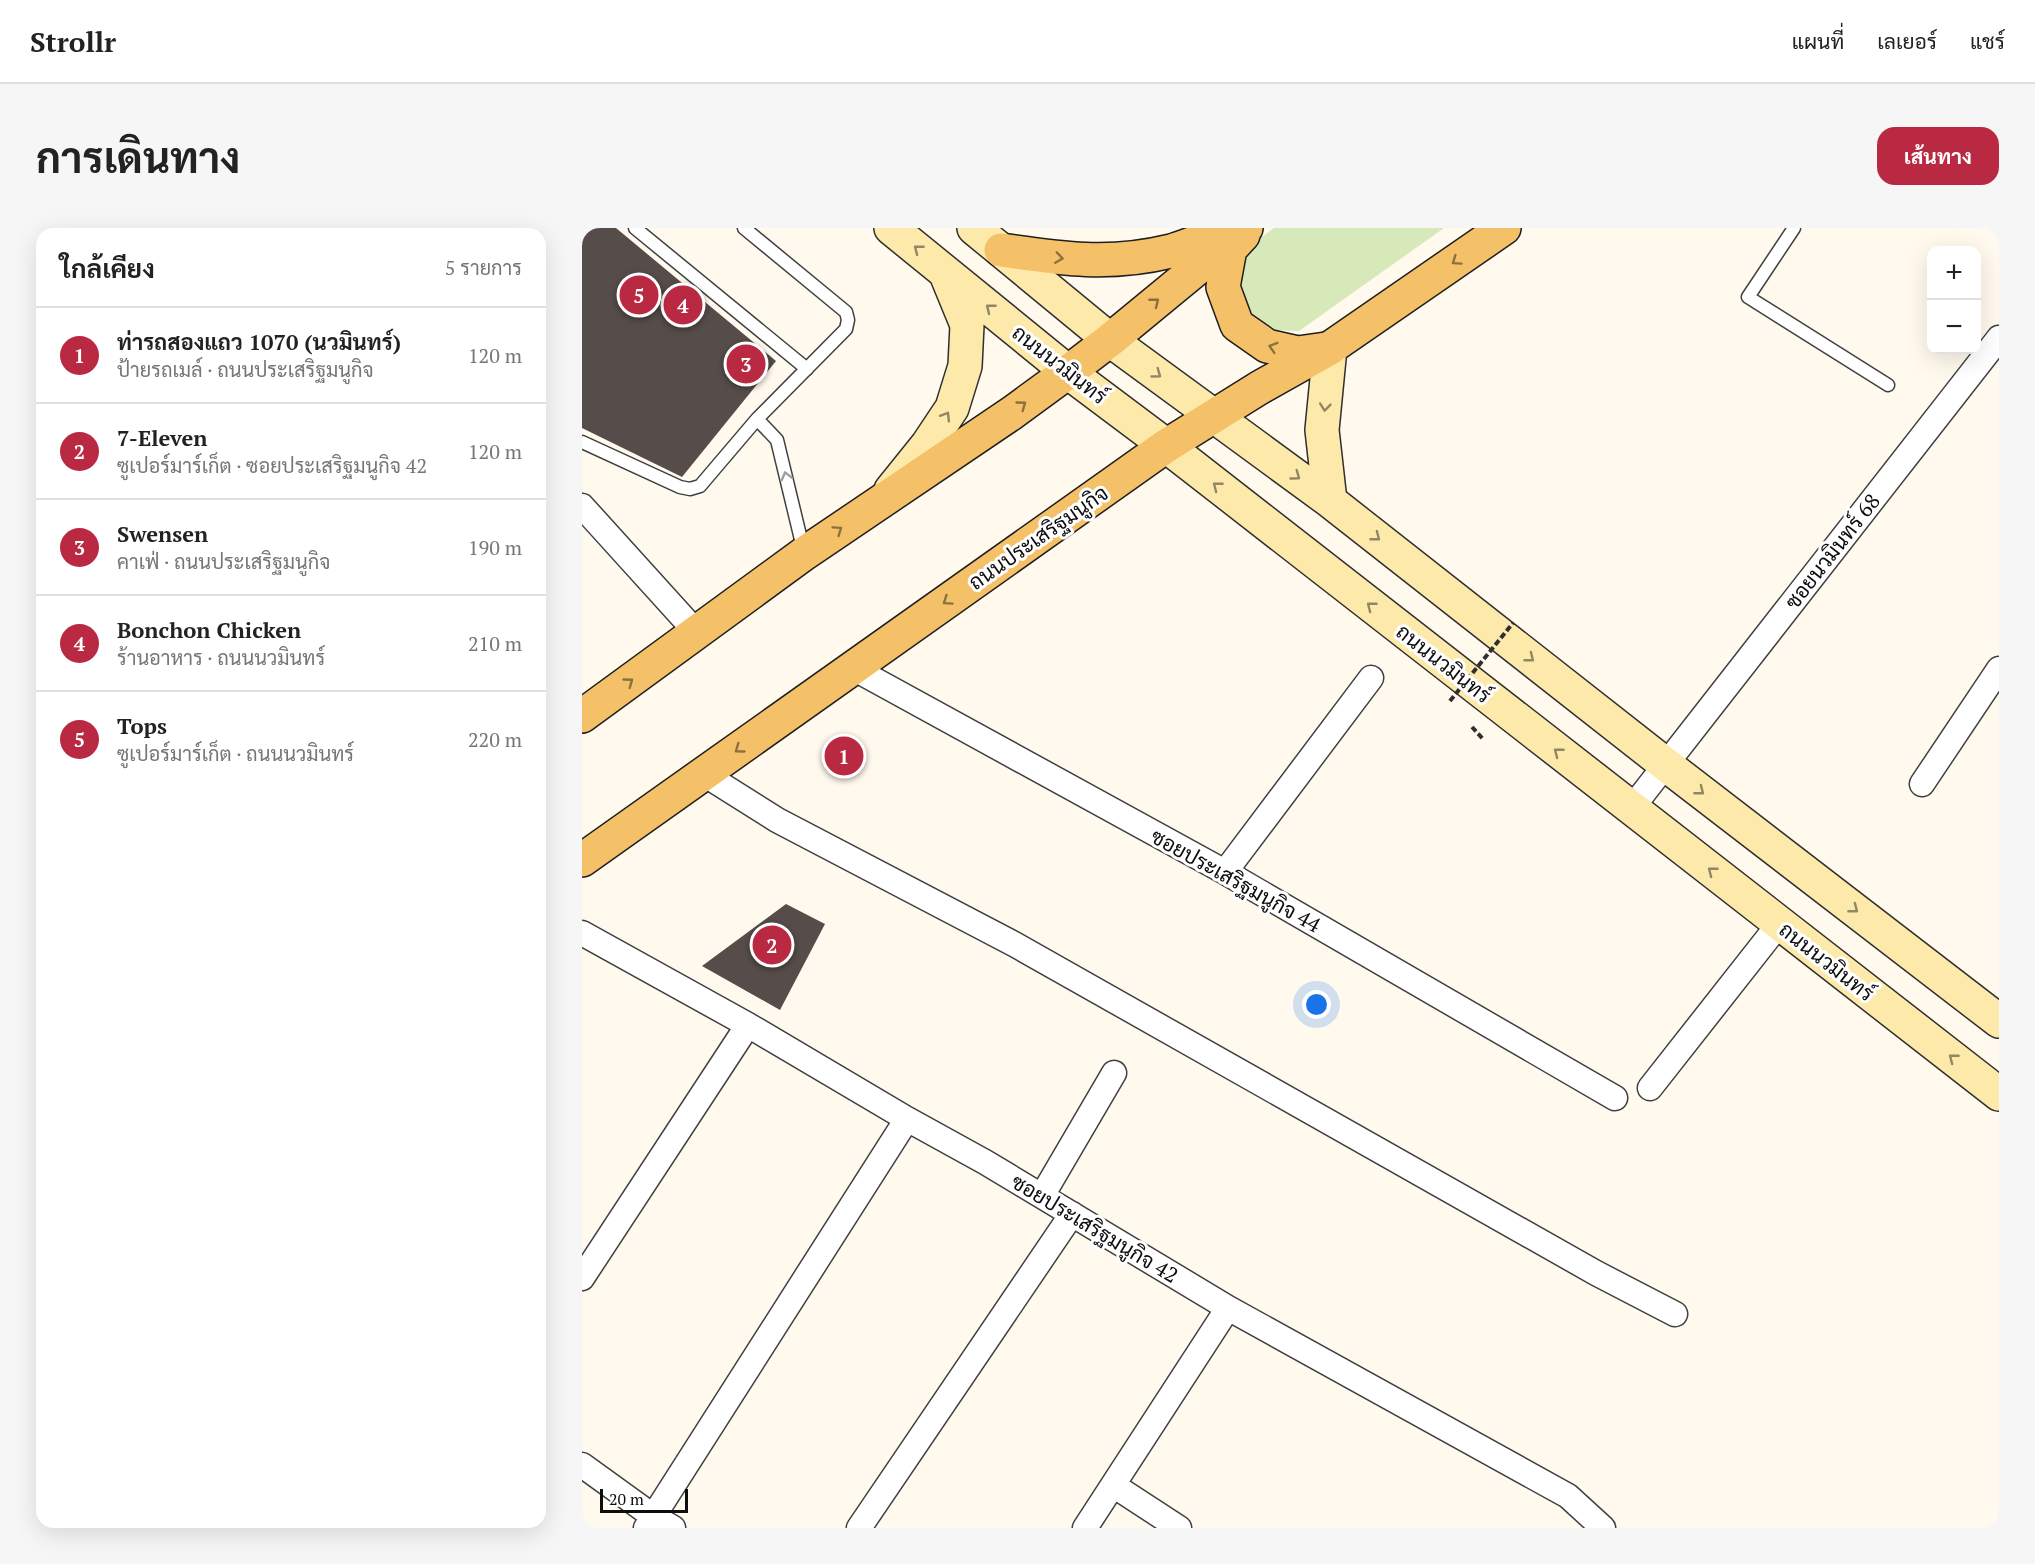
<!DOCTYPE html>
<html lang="th">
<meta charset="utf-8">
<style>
body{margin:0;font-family:"PT Serif",Sarabun,serif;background:#f6f6f6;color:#222}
.controls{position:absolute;right:18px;top:18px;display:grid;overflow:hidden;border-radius:12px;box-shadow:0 6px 24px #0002}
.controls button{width:54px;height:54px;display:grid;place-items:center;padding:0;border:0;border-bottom:2px solid #e0e0e0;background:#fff;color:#222;font:30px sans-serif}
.scale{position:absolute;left:18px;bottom:15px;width:88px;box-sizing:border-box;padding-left:6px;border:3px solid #0d0d0d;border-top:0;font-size:16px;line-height:21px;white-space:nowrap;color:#0d0d0d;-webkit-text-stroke:4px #fff;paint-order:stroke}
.you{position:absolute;left:735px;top:777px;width:21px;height:21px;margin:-15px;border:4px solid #fff;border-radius:50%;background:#1a73e8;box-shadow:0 0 0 9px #1a73e833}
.badge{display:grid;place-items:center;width:39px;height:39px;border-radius:50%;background:#ba2942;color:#fff;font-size:20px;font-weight:700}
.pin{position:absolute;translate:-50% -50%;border:3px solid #fff;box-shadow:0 2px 6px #0006}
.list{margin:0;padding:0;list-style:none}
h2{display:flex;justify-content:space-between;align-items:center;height:78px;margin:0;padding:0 24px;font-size:26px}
h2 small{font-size:20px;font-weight:400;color:#767676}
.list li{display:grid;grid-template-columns:39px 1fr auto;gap:18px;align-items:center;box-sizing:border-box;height:96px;padding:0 24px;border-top:2px solid #e0e0e0}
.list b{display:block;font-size:22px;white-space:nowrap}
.list p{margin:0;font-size:20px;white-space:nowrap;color:#767676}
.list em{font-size:20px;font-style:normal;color:#767676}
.map{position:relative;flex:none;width:1417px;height:1300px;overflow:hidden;border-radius:18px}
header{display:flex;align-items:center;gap:36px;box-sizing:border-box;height:84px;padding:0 30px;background:#fff;border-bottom:2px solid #e0e0e0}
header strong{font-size:28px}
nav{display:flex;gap:33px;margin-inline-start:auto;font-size:21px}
.intro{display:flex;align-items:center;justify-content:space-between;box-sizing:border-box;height:144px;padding:0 36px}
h1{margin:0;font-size:42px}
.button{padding:15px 27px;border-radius:18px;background:#ba2942;color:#fff;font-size:21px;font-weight:700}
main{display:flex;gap:36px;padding:0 36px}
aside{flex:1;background:#fff;border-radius:18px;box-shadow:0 6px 24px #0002}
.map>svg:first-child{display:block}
.green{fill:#d7e8b9}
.building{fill:#564d4a}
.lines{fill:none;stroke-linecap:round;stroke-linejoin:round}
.lane-casing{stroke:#404040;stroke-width:15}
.street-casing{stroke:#404040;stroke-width:27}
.secondary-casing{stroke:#2f2f2f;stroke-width:36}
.primary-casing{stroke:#1e1e1e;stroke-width:36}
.path{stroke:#2f2f2f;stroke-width:4;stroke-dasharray:6 3;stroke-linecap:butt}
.lane{stroke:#fff;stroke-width:12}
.street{stroke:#fff;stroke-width:24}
.secondary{stroke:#fdeaab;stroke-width:33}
.primary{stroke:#f5c168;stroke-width:33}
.path-bridge{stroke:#2f2f2f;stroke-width:4;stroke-dasharray:6 3;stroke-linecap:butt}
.oneway{stroke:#918764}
.oneway2{stroke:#8d703f}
.oneway3{stroke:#9e9e9e}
.labels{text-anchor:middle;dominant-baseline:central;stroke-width:6;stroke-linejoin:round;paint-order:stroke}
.street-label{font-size:21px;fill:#0d0d0d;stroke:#fff}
</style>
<header>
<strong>Strollr</strong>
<nav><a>แผนที่</a><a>เลเยอร์</a><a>แชร์</a></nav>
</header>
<div class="intro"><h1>การเดินทาง</h1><a class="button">เส้นทาง</a></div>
<main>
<aside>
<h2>ใกล้เคียง<small>5 รายการ</small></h2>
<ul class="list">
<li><span class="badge">1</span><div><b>ท่ารถสองแถว 1070 (นวมินทร์)</b><p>ป้ายรถเมล์ · ถนนประเสริฐมนูกิจ</p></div><em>120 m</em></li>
<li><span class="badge">2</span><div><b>7-Eleven</b><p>ซูเปอร์มาร์เก็ต · ซอยประเสริฐมนูกิจ 42</p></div><em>120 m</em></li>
<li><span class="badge">3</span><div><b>Swensen</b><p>คาเฟ่ · ถนนประเสริฐมนูกิจ</p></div><em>190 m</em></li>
<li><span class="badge">4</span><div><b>Bonchon Chicken</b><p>ร้านอาหาร · ถนนนวมินทร์</p></div><em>210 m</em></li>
<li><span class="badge">5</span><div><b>Tops</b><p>ซูเปอร์มาร์เก็ต · ถนนนวมินทร์</p></div><em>220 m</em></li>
</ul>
</aside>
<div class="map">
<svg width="1417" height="1300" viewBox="0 0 1417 1300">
<rect width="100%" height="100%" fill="#fff9ee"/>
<path class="green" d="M 692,0 L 862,0 L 717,103 L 688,102 L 678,97 L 655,70 L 660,24 Z"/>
<path class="building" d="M 0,0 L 34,0 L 194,133 L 100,249 L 0,200 Z
M 204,676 L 243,696 L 198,782 L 120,738 Z"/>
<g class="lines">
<g class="lane-casing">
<path id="lane" d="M 53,0 L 225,141
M 1212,0 L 1166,69 L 1306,157
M 175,191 L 195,212 L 222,324
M 0,214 L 98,259 L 108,261 L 118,258 L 175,191 L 264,101 L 266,92 L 264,84 L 162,0"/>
</g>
<g class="street-casing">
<path id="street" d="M 0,278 L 115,405
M 271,440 L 643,644 L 1033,870
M 122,546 L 195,592 L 432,716 L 1014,1045 L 1093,1086
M 1340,556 L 1417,441
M 1049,581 L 1417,110
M 643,644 L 789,450
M 0,705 L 166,797 L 325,891 L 403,934 L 646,1080 L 986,1268 L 1021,1300
M 1068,860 L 1197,696
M 460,968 L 532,845
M 0,1050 L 166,797
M 0,1237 L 72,1289 L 91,1300
M 531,1257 L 597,1300
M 64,1300 L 325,891
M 277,1300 L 490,986
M 503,1300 L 646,1080"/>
</g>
<g class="secondary-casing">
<path id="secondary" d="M 309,0 L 486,144 L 582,216 L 1417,866
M 392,0 L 528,112 L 748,273 L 1083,536 L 1417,793
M 309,262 L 346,216 L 370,180 L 383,138 L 385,97 L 364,46
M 748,273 L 740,202 L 748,120"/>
</g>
<g class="primary-casing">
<path id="primary" d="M 661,7 L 648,21 L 641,59 L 655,97 L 685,118 L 716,125 L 744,121
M 419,22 C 480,31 528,38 589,23 C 610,17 630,7 650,0
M 0,488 L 223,325 L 430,185 L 486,144 L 528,112 L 664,0
M 0,632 L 584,218 L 677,160 L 748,120 L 922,0"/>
</g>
<path class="path" d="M 890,499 L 901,511"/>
<use href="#lane" class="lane"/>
<use href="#street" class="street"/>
<use href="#secondary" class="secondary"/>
<use href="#primary" class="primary"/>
<path class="path-bridge" d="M 868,473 L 931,395"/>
</g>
<defs><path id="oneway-chevron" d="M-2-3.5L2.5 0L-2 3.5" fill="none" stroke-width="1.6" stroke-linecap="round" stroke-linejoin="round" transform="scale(1.5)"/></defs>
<g class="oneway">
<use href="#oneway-chevron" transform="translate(336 21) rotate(-142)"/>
<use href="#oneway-chevron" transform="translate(408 80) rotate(-141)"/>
<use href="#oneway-chevron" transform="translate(575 146) rotate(36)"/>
<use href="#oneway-chevron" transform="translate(743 179) rotate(96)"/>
<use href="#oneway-chevron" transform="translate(364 188) rotate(-58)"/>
<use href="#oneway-chevron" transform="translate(714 248) rotate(36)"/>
<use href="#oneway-chevron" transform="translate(635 258) rotate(-142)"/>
<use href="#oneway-chevron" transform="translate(794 309) rotate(38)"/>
<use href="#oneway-chevron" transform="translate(789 378) rotate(-142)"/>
<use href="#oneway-chevron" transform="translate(948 430) rotate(38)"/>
<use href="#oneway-chevron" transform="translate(976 524) rotate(-142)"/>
<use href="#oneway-chevron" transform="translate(1118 563) rotate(38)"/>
<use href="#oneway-chevron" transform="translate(1130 643) rotate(-142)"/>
<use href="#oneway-chevron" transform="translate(1272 681) rotate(38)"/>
<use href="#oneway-chevron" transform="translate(1371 830) rotate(-142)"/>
</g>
<g class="oneway2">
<use href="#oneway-chevron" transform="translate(477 30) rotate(8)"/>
<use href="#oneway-chevron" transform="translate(874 33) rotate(145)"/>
<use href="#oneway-chevron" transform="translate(573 74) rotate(-39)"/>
<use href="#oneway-chevron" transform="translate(691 119) rotate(-163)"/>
<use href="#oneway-chevron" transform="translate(440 177) rotate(-36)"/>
<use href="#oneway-chevron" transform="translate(256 302) rotate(-35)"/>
<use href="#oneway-chevron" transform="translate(365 373) rotate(145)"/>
<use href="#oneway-chevron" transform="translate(47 454) rotate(-36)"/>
<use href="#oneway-chevron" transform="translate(157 521) rotate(144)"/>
</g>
<use class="oneway3" href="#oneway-chevron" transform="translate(204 248) rotate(-104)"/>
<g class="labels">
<g class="street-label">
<text transform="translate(478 136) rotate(38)">ถนนนวมินทร์</text>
<text transform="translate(456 309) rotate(-35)">ถนนประเสริฐมนูกิจ</text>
<text transform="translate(1250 323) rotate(-52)">ซอยนวมินทร์ 68</text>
<text transform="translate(862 435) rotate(38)">ถนนนวมินทร์</text>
<text transform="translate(654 652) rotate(29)">ซอยประเสริฐมนูกิจ 44</text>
<text transform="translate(1245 733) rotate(38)">ถนนนวมินทร์</text>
<text transform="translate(513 1000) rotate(31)">ซอยประเสริฐมนูกิจ 42</text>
</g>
</g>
</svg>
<div class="controls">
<button>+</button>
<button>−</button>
</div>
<div class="scale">20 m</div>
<div class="you"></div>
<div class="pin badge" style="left:262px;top:528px">1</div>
<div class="pin badge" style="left:190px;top:717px">2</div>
<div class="pin badge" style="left:164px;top:136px">3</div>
<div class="pin badge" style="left:101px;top:77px">4</div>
<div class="pin badge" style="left:57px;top:67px">5</div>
</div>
</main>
